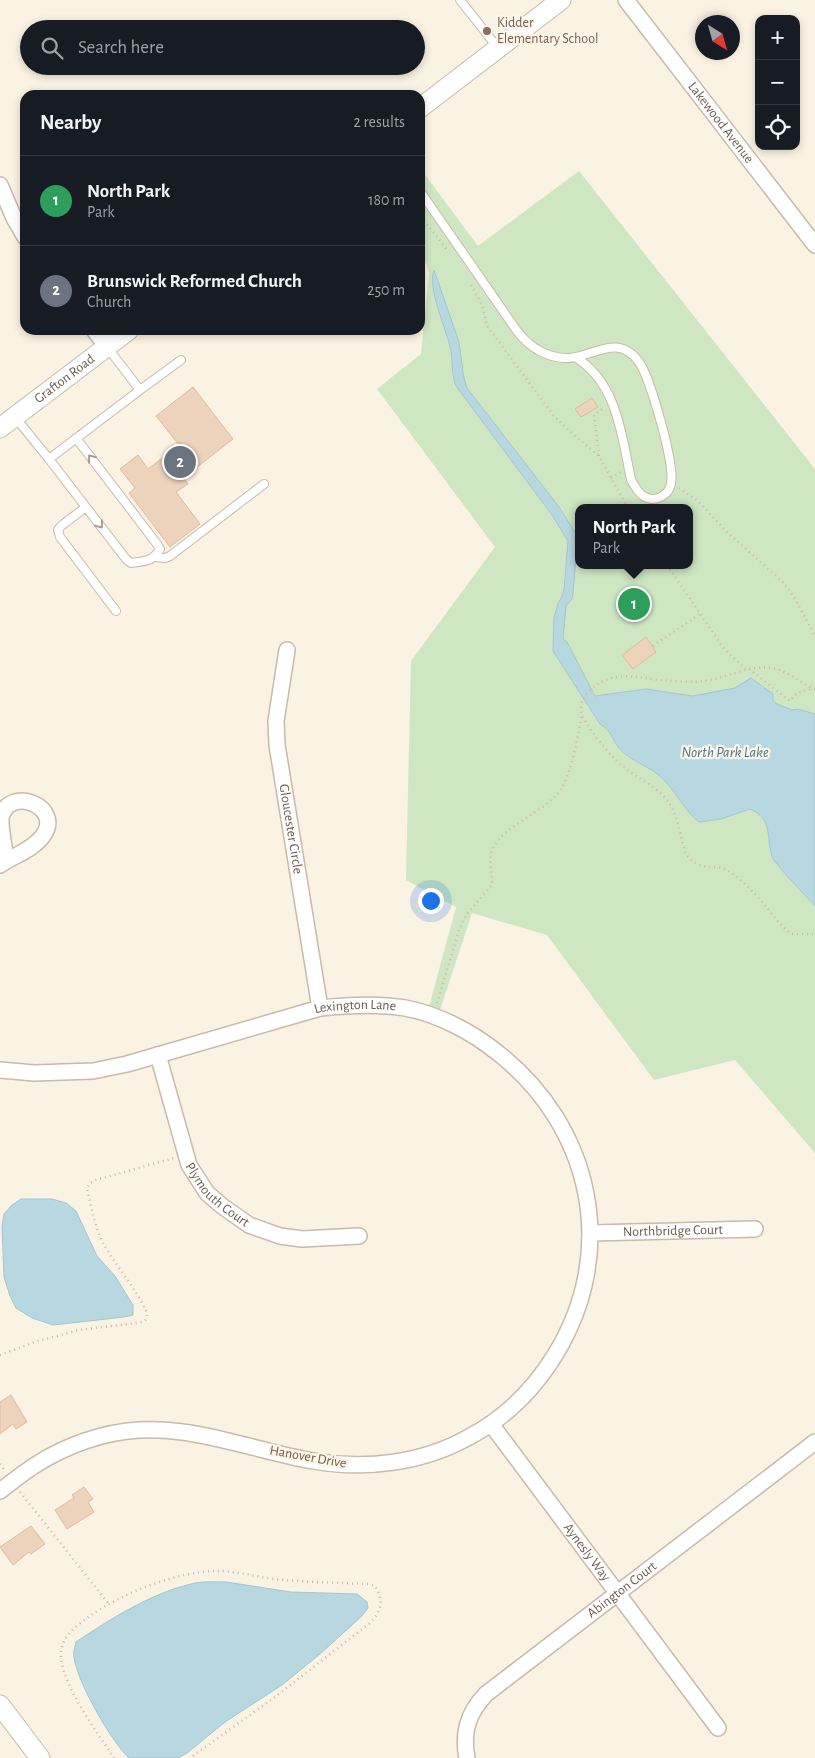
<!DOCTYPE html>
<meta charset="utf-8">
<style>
body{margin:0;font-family:"Alegreya Sans",sans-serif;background:#242831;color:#f1f3f6}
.controls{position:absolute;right:15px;top:15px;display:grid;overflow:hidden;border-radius:10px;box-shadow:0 2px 8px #0003}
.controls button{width:45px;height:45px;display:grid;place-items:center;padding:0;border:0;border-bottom:1px solid #363941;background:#171b24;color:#f1f3f6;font:25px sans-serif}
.compass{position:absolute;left:695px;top:15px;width:45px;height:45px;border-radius:50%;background:#171b24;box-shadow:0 2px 8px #0003;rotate:143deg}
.you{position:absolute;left:430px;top:900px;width:18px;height:18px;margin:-12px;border:4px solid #fff;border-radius:50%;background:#1a73e8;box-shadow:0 0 0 8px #1a73e833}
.badge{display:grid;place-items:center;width:32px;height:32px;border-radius:50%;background:#0b8043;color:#fff;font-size:16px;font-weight:700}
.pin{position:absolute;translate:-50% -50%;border:2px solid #fff;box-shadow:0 1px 5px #0006}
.popup{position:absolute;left:575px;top:504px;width:118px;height:65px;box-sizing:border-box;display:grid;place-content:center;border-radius:10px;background:#171b24;filter:drop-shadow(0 1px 4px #0005);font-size:16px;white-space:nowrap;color:#9ea1a6}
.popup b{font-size:19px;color:#f1f3f6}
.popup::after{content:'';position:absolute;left:50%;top:100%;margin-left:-10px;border:10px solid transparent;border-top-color:#171b24}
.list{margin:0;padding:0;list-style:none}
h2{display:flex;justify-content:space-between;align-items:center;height:65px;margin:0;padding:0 20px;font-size:21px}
h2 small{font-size:16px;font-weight:400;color:#9ea1a6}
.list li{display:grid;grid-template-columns:32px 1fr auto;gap:15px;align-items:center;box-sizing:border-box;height:90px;padding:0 20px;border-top:1px solid #363941}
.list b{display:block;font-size:19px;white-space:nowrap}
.list p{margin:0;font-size:16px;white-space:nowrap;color:#9ea1a6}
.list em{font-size:16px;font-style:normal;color:#9ea1a6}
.icon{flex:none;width:28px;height:28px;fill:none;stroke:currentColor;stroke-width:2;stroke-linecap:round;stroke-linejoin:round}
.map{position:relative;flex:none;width:815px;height:1758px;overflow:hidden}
.search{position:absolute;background:#171b24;box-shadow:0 2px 8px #0003;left:20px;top:20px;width:405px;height:55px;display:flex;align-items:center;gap:12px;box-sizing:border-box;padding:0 18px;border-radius:28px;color:#9ea1a6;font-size:19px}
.panel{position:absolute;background:#171b24;box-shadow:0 2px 8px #0003;left:20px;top:90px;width:405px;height:245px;border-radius:15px}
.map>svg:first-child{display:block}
.green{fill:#cee6c2;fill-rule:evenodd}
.water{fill:#b8d8e1;stroke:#a0c7d2}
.building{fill:#edd3bc;stroke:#debb9e}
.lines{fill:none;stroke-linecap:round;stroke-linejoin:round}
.service-casing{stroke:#c9baaa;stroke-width:10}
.minor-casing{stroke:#c9baaa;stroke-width:18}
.tertiary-casing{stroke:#c9baaa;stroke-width:21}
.path{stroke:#d1b6a0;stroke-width:2.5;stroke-dasharray:1 4;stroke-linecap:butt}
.service{stroke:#fff;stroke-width:8}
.minor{stroke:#fff;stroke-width:15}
.tertiary{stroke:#fff;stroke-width:19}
.oneway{stroke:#a99c93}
.education-dot{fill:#8d6e63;stroke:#fdf6e7;stroke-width:2}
.labels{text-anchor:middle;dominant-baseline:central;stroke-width:4.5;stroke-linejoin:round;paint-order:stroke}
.education-label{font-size:14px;fill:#785e54;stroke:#fdf6e7;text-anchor:start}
.street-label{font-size:14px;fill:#6f5a4b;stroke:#fdf6e7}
.water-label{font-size:15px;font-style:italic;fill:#4a7888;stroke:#fdf6e7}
</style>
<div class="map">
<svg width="815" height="1758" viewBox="0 0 815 1758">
<rect width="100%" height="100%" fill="#faf2e2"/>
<path class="green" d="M 420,168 L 478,246 L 579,171 L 815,469 L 815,1153 L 735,1060 L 654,1080 L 547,935 L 472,913 L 440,1010 L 429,1007 L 456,907 L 406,880 L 411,661 L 495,547 L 377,389 L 421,354 L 429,274 L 427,265 L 420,256 ZM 579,508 L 689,508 L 689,565 L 579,565 Z"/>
<path class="water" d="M 434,270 L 458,339 C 462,355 461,372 467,388 L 559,507 L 578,537 L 573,592 L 572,599 L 566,606 L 563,639 L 567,642 L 595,696 L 646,689 L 693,696 L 735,688 L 751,678 L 773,694 L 773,701 L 777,704 L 792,710 L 798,709 L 815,714 L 815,906 C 807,897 775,865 772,856 C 766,836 773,819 750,809 L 721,819 L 699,822 C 684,810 677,793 664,780 C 651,766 631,762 619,748 C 611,738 612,731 600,724 L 553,651 L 554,618 L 558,603 L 562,597 L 564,590 L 568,541 L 552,515 L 456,386 C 451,374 453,362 451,351 C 447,330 427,289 434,270 Z
M 21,1199 L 52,1199 L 66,1203 L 76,1211 L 97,1256 L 115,1276 L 133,1305 L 133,1315 L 124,1317 L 53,1325 L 32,1318 L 16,1308 L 10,1296 L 4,1277 L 2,1226 L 4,1214 L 12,1205 Z
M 226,1582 L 291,1592 L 357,1594 L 367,1602 L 368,1608 L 362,1616 L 320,1654 L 282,1685 L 225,1722 L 187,1753 L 178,1758 L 129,1758 C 111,1741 77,1682 74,1657 C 73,1652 75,1647 76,1642 C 110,1619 152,1593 191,1584 C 202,1581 215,1582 226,1582 Z"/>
<path class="building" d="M 193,387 L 233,439 L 183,478 L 188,484 L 176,492 L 200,524 L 170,547 L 129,493 L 135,488 L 120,469 L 138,455 L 148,469 L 179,445 L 156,416 Z
M 592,398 L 598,407 L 581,417 L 575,409 Z
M 646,637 L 656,652 L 633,669 L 622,655 Z
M 11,1395 L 27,1422 L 16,1429 L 13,1424 L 0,1434 L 0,1402 Z
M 84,1487 L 93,1499 L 88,1502 L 94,1512 L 67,1529 L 55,1510 L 74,1498 L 72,1495 Z
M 31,1526 L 45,1544 L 31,1554 L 29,1552 L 13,1565 L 0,1547 Z"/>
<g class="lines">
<g class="service-casing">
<path id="service" d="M 460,0 L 498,48
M 420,191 L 517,331 C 529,347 548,359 569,358 C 595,356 618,333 639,362 C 650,377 675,464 671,483 C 670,494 656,503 645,497 C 638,494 635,486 631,480 C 622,436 617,382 575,357
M 140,390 L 181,360
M 15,417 L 49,459 L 140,390 L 107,347
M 49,459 L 126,559 L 131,563 C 145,561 152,562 160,549 L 157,544 L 76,438
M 86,507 L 61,526 L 58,530 L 60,537 L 116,611
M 155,557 L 165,558 L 170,556 L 264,484"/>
</g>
<g class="minor-casing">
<g id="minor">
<path id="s1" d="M 626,0 L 815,245"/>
<path d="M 0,185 L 14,218 L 25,237"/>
<path d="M 94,330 L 107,347"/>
<path id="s2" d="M 287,650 L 276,721 L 277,745 L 320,1008"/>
<path d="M 0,865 C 13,856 32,850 42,837 C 66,807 8,784 1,818 C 0,828 5,849 6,861"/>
<path id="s3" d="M 158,1055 L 189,1165 L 207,1193 L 222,1206 L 249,1225 L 280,1236 L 302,1239 L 359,1236"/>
<path id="s4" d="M 0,1070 L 34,1073 L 93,1071 L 127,1064 L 320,1008 C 348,1005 377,1003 405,1008 C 438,1014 472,1032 498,1053 C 592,1127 619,1251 555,1355 C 534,1389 505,1418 469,1437 C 423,1463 366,1470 314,1461 C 288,1457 262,1449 236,1443 C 204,1435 172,1428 139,1430 C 104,1432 67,1445 37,1464 C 24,1472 12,1482 0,1491"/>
<path id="s5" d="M 591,1233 L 755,1229"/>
<path id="s6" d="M 491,1424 L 718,1728"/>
<path id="s7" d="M 467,1758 C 462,1732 468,1713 486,1694 L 815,1442"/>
</g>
</g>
<g class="tertiary-casing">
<g id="tertiary">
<path d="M 420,108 L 561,0"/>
<path id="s8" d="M 0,428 L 129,330"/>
<path d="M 0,1705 L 40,1758"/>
</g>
</g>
<path class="path" d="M 420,217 L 436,235 L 447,250
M 471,285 L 482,305 L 487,326 L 554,416 L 566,428 L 599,456 L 628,508
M 599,456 L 594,415 L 605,407
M 611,478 L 621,472
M 679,488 L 699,502 L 727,532 L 783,582 L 793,595 L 815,636
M 667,565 L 725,650 L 747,670
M 653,646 L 701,613
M 749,669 L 790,701 C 795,692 804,691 813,689
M 815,689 C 800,683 787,670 771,668 C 748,665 726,678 704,681 C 689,683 673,681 658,680 C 632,676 612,671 590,690 C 583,696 579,704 582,714 C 586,727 610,755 621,765 C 635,777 654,784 666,799 C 678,813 680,835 685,852 C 699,875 715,862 729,871 C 744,881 757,896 768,909 C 776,919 782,928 792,934 L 815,934
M 437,1003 L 459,930 L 466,915 L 492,885 C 493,873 488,862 492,850 C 501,826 545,813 561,789 C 573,770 577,737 582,715
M 0,1355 L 38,1341 L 79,1330 L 143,1322 C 146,1319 147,1320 147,1316 C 147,1303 111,1259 103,1243 C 95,1227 91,1206 87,1188 L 90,1183 L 96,1180 L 174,1158
M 0,1464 L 5,1471
M 20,1492 L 108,1603
M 114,1758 C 97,1732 64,1688 61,1658 C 59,1638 76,1626 90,1616 C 122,1593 178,1571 218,1571 C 240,1571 263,1579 285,1580 C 313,1582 341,1583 369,1584 L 375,1586 C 384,1602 382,1610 370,1623 L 275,1697 L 190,1758"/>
<use href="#service" class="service"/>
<use href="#minor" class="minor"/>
<use href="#tertiary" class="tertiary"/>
</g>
<defs><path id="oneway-chevron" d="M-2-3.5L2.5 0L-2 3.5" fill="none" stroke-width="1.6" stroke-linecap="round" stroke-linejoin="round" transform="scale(1.25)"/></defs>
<g class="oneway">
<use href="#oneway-chevron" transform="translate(91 458) rotate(-128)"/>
<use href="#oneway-chevron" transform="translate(100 525) rotate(53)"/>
</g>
<circle class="education-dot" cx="487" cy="31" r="5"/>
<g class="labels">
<g class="education-label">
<text x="497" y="23">Kidder<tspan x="497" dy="16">Elementary School</tspan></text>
</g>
<g class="street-label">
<text stroke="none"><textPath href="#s1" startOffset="155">Lakewood Avenue</textPath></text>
<text stroke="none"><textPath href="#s8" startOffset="81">Grafton Road</textPath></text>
<text stroke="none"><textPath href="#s2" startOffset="181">Gloucester Circle</textPath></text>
<text stroke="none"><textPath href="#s4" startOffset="364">Lexington Lane</textPath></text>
<text stroke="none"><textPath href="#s3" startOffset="156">Plymouth Court</textPath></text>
<text stroke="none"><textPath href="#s5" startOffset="82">Northbridge Court</textPath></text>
<text transform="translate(308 1457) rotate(10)">Hanover Drive</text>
<text stroke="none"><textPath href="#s6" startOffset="160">Aynesly Way</textPath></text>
<text stroke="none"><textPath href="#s7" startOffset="241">Abington Court</textPath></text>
</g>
<g class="water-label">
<text x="725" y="752">North Park Lake</text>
</g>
</g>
</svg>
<div class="controls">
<button>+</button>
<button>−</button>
<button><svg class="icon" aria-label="locate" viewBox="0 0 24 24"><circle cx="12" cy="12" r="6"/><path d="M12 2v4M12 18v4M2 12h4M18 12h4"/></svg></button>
</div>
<svg class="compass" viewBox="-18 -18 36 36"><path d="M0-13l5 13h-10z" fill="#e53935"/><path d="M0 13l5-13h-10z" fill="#9ea1a6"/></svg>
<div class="you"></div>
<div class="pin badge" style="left:634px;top:604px;background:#2e9e5b">1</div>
<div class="popup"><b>North Park</b>Park</div>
<div class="pin badge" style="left:180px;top:462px;background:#6b7280">2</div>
<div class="search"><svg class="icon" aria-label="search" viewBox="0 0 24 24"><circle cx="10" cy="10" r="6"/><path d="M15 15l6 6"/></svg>Search here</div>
<section class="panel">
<h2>Nearby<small>2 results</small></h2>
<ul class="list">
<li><span class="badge" style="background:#2e9e5b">1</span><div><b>North Park</b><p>Park</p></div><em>180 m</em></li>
<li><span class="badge" style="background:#6b7280">2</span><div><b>Brunswick Reformed Church</b><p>Church</p></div><em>250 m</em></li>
</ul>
</section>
</div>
